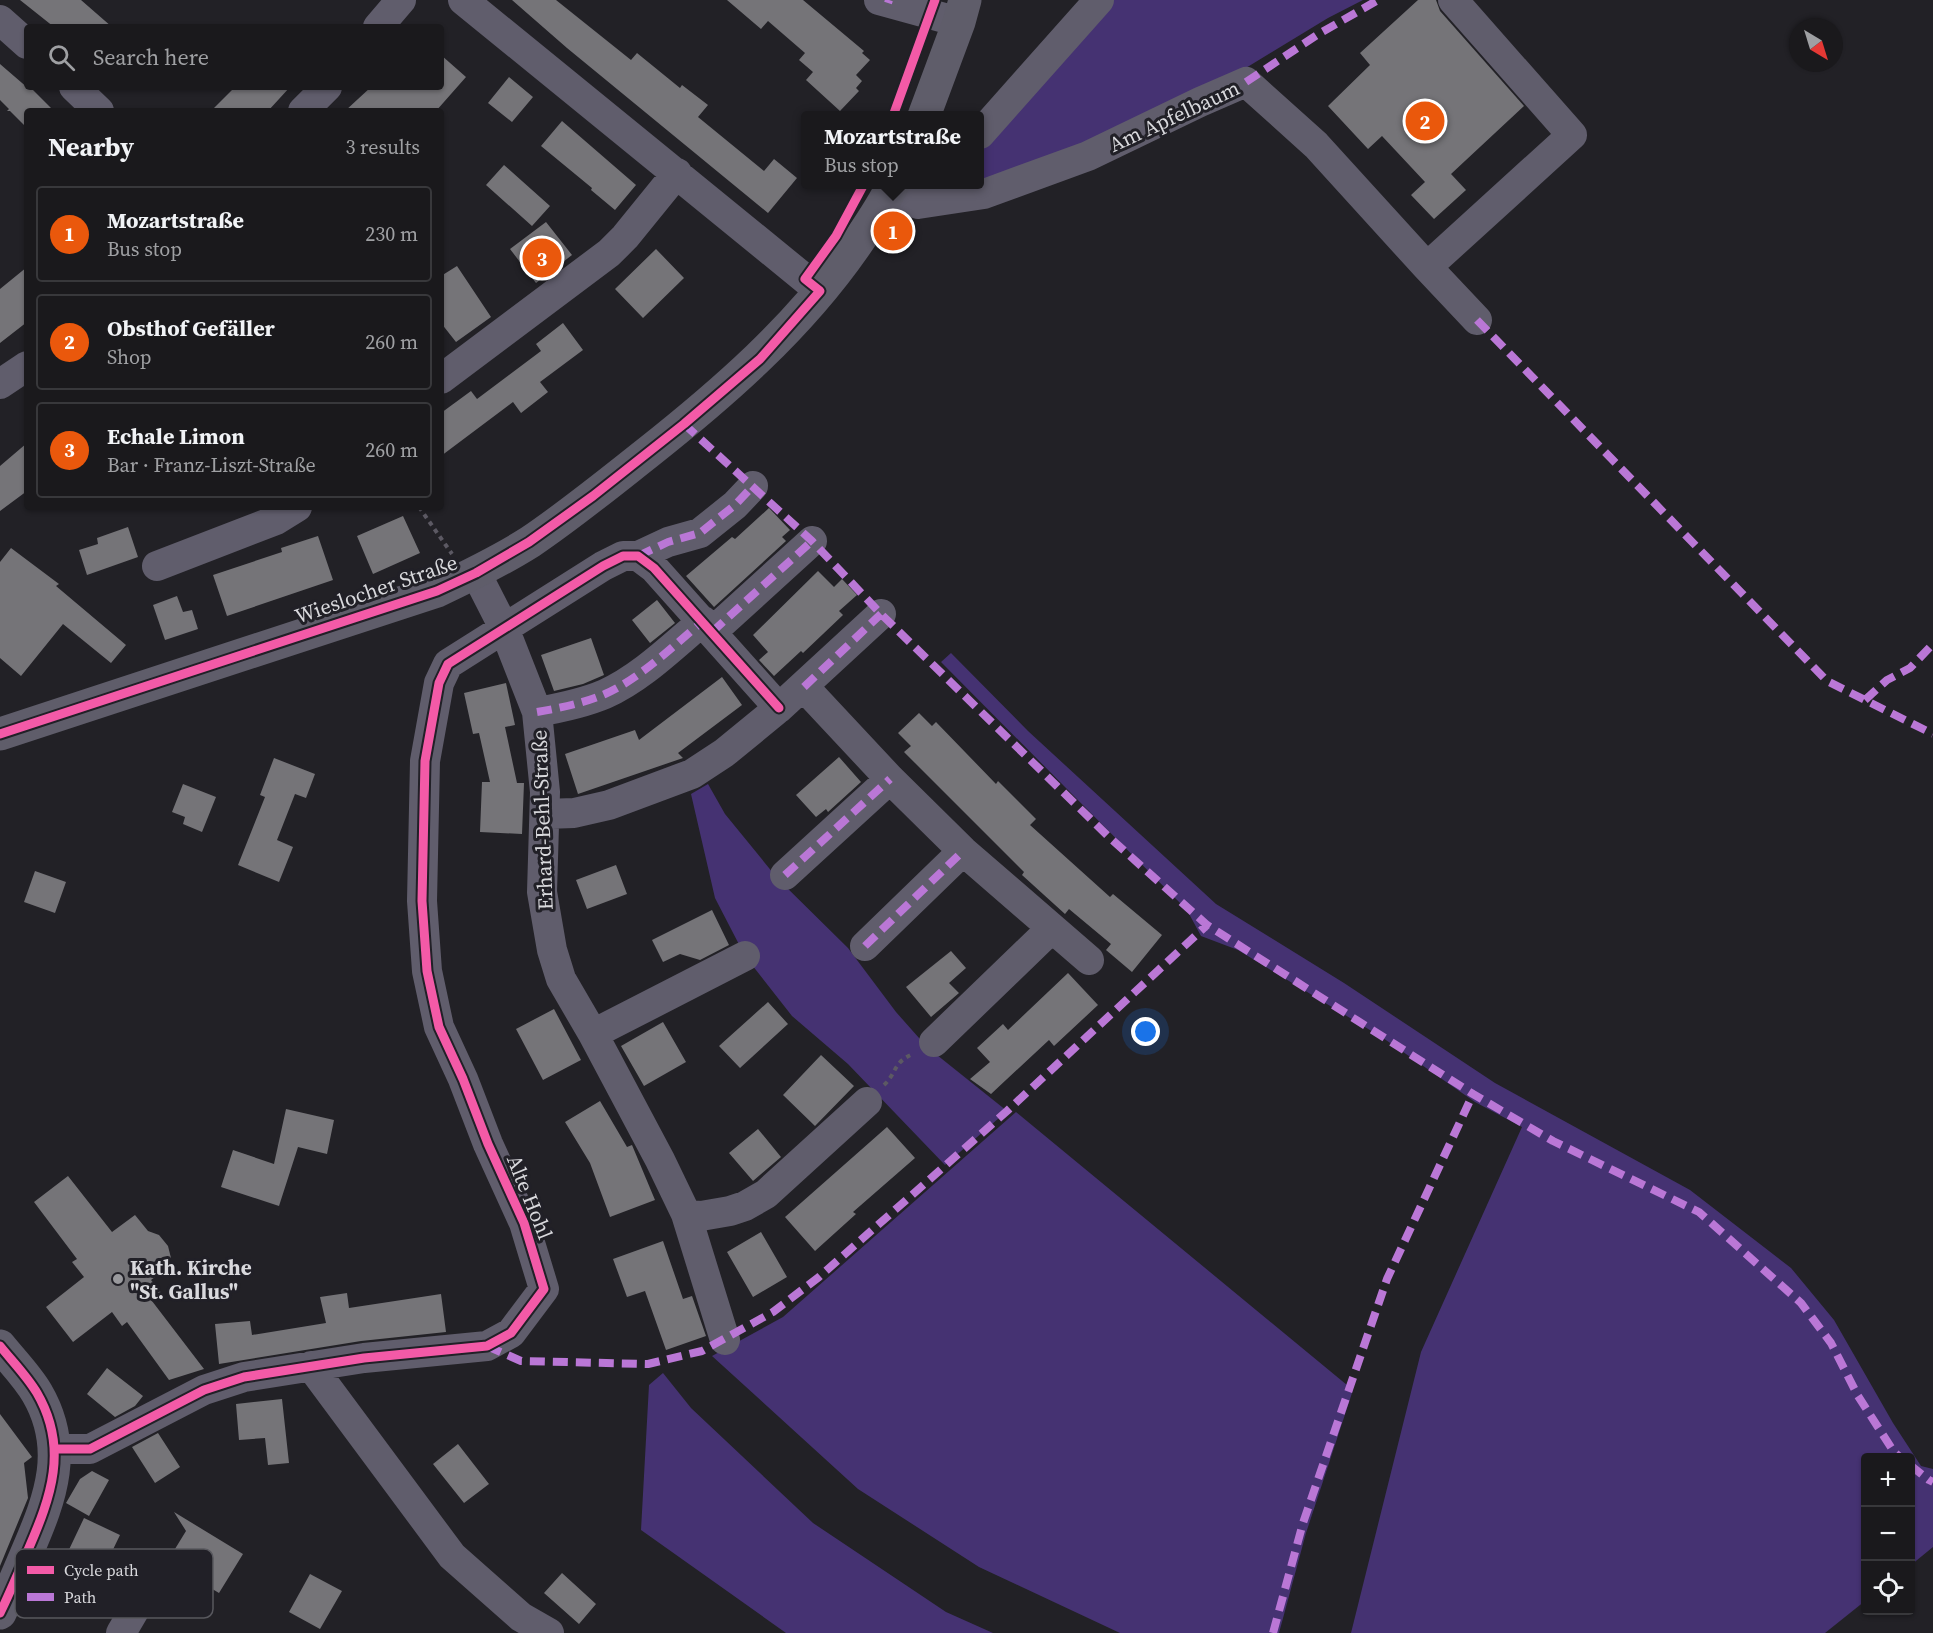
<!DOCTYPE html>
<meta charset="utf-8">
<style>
body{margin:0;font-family:"Source Serif 4",serif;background:#272629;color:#f1f3f6}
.controls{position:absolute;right:18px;bottom:18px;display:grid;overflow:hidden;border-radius:6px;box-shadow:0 2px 4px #0004}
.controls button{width:54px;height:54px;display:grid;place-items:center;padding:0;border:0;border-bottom:2px solid #38383b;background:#1a191c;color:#f1f3f6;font:30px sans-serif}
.compass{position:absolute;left:1789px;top:18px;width:54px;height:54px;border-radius:50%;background:#1a191c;box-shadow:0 2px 4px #0004;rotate:142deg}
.you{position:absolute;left:1146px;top:1032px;width:21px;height:21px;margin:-15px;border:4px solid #fff;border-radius:50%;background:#1a73e8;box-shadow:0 0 0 9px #1a73e833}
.badge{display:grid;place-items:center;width:39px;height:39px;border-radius:50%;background:#ea580c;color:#fff;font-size:20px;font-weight:700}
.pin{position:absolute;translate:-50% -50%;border:3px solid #fff;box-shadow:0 2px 6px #0006}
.popup{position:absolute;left:801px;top:111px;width:183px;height:78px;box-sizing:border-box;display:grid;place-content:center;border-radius:6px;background:#1a191c;filter:drop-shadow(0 2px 4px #0005);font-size:20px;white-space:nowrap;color:#9fa0a3}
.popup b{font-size:22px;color:#f1f3f6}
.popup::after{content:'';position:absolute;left:50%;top:100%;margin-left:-12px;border:12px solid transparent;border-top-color:#1a191c}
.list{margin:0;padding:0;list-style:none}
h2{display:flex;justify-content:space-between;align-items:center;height:78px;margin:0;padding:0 24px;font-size:26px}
h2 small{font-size:20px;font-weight:400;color:#9fa0a3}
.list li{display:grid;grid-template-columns:39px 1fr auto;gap:18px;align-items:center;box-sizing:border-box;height:96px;margin:0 12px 12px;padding:0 12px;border:2px solid #38383b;border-radius:6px}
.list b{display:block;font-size:22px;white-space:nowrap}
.list p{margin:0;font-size:20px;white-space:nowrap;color:#9fa0a3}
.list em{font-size:20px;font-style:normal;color:#9fa0a3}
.icon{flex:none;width:33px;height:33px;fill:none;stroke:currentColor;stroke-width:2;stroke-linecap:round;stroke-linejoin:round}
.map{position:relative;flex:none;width:1933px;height:1633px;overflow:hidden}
.search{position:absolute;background:#1a191c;box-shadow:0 2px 4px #0004;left:24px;top:24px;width:420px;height:66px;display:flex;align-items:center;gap:15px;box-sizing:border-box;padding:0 21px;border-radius:6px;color:#9fa0a3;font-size:22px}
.panel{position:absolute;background:#1a191c;box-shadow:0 2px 4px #0004;left:24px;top:108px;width:420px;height:402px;border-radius:6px}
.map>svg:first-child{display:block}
.green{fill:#453272}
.building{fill:#757478}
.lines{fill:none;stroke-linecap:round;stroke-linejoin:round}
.path{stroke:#5c5963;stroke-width:4;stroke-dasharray:4.5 4.5;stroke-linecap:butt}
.minor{stroke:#605d6c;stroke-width:30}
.major{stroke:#5f5d6a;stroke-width:33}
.quiet{stroke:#ba77d6;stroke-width:8;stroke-dasharray:15 8;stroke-linecap:butt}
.cycleway-casing{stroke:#212027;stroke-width:13}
.cycleway{stroke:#f35aa7;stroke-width:9}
.poi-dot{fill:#99999d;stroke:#212027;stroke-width:2}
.labels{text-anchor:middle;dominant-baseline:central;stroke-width:6;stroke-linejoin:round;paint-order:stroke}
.street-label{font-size:21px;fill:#d9d9dd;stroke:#212027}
.poi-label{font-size:21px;font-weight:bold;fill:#d9d9dd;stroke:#212027;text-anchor:start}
.key{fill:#212027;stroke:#58585e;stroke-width:1.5}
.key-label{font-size:16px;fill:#d9d9dd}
</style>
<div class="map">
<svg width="1933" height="1633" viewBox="0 0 1933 1633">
<rect width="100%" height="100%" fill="#222126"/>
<path class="green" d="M 1091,0 L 1363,0 L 1328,18 L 1213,88 L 1039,164 L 980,183 L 980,150 L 1008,119 Z
M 951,653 L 1028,731 L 1216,904 L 1344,983 L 1495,1083 L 1690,1190 L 1791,1268 L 1834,1320 L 1893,1423 L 1921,1466 L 1933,1469 L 1933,1547 L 1911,1565 L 1910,1458 L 1866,1458 L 1865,1601 L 1825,1633 L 1351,1633 L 1421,1352 L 1522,1127 L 1475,1102 L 1383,1038 L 1238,950 L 1201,936 L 1187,910 L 941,662 Z
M 708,784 L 725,814 L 778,879 L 848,948 L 896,1012 L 927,1047 L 1007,1111 L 945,1165 L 848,1064 L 792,1016 L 745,956 L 715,898 L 691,794 Z
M 1016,1112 L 1353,1390 L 1306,1533 L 1279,1633 L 1120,1633 L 979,1567 L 858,1489 L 712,1356 L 783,1317 Z
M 663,1373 L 691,1408 L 813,1523 L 946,1612 L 993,1633 L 786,1633 L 641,1530 L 649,1385 Z"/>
<path class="building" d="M 20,0 L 81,0 L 112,27 L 54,27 Z
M 512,0 L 556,0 L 631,60 L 637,53 L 680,88 L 682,85 L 708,105 L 698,117 L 764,171 L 774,159 L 797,178 L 768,213 L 567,48 Z
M 727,0 L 803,0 L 864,51 L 862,53 L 870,60 L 856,75 L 862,81 L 856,88 L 859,91 L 840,111 L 806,80 L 813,72 L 799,60 L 805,53 L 768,21 L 761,29 Z
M 1418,0 L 1436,0 L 1440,11 L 1524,106 L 1451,174 L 1466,190 L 1434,219 L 1411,195 L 1425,182 L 1382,136 L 1368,149 L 1328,106 L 1370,65 L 1360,53 Z
M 441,55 L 466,77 L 436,111 L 345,111 L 371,87 L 441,87 Z
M 0,64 L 29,89 L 31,88 L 54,111 L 27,111 L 27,128 L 10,111 L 7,111 L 9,109 L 0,100 Z
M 509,77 L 533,97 L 512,122 L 488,103 Z
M 235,87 L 290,87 L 268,111 L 211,111 Z
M 562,121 L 636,185 L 615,210 L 591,190 L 592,188 L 541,146 Z
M 504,165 L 550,206 L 532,226 L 486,185 Z
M 546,222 L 572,255 L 536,283 L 510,249 Z
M 656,249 L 684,278 L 643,318 L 615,289 Z
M 457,266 L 491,317 L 456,342 L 441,323 L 441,276 Z
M 27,267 L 27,322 L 0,343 L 0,289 Z
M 563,323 L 583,350 L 540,382 L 548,392 L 521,413 L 513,402 L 441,456 L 441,413 L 471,391 L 477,399 L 541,351 L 536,344 Z
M 27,443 L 27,491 L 0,511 L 0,466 Z
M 769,508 L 790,530 L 782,537 L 786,541 L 714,607 L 686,576 L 732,537 L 735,539 Z
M 403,516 L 420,553 L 373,574 L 357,536 Z
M 128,527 L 138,557 L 87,575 L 79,550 L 98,544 L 97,538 Z
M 318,536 L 333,580 L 227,616 L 213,575 L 282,552 L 281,548 Z
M 11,548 L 59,584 L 56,586 L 126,645 L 111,663 L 63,624 L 21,676 L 0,658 L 0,562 Z
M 818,571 L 834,587 L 842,579 L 857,595 L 839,611 L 843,615 L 803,653 L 801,651 L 774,676 L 759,660 L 768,652 L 753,635 Z
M 177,596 L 183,612 L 192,610 L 198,629 L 165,640 L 153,605 Z
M 657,600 L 675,623 L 650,643 L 632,620 Z
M 591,638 L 604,675 L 583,684 L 554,691 L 541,655 Z
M 722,677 L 742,705 L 678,753 L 683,758 L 578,794 L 565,754 L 635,730 L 639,740 Z
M 506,683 L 515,725 L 505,727 L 517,783 L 524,783 L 522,834 L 480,832 L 482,782 L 490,782 L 479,733 L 473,734 L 464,693 Z
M 919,713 L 932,726 L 936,722 L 996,784 L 998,781 L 1036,819 L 1030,825 L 1110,897 L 1113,894 L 1162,935 L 1132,972 L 1106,950 L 1111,944 L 1069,909 L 1065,914 L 1022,875 L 1024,872 L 904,752 L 911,746 L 898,733 Z
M 839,757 L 861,782 L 828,812 L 826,809 L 816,817 L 796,795 Z
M 274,758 L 315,774 L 306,798 L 295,794 L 277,840 L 293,847 L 279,882 L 238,865 L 265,797 L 260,795 Z
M 183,784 L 216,797 L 202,832 L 183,824 L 185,817 L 172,812 Z
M 616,865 L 627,894 L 587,909 L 576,880 Z
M 35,871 L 66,882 L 55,913 L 24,902 Z
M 712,910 L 729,945 L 700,960 L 680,954 L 663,962 L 652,940 Z
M 951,951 L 966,968 L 949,983 L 959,993 L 931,1017 L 906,987 Z
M 1068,973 L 1098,1005 L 1054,1046 L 1049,1040 L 991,1094 L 970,1079 L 990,1062 L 977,1048 L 1003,1024 L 1008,1030 Z
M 768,1002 L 788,1024 L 740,1068 L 719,1046 Z
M 554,1009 L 581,1060 L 543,1080 L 516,1029 Z
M 663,1022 L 686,1062 L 644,1086 L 621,1046 Z
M 821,1055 L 854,1086 L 815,1126 L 783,1095 Z
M 600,1101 L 627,1147 L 632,1145 L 655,1200 L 610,1217 L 590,1163 L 565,1122 Z
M 286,1109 L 334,1120 L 327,1154 L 298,1147 L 279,1206 L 221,1187 L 233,1150 L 274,1164 Z
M 887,1127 L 915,1158 L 853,1212 L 856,1214 L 815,1251 L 785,1217 Z
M 758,1129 L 781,1157 L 753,1181 L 729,1153 Z
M 68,1176 L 112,1232 L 135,1215 L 148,1231 L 159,1235 L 168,1246 L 171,1258 L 152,1273 L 155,1277 L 151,1280 L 162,1294 L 152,1301 L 204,1369 L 169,1380 L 127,1322 L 122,1326 L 112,1312 L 73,1342 L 46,1307 L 84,1277 L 72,1262 L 77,1259 L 34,1202 Z
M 761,1232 L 787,1277 L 753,1297 L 727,1252 Z
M 663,1241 L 683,1299 L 692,1296 L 706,1336 L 666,1350 L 645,1291 L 627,1297 L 613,1259 Z
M 347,1293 L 349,1308 L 441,1294 L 446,1332 L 361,1341 L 219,1364 L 215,1324 L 250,1321 L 252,1335 L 326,1323 L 320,1297 Z
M 107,1368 L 143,1396 L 135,1406 L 115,1417 L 87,1394 Z
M 282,1399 L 289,1463 L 268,1465 L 265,1438 L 239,1440 L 236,1404 Z
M 0,1414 L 32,1457 L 24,1463 L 28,1498 L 0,1566 Z
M 158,1433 L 180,1467 L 155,1483 L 132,1447 Z
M 458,1444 L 489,1484 L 464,1503 L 433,1464 Z
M 92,1471 L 109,1480 L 89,1516 L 66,1503 L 80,1479 Z
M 174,1512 L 243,1554 L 219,1593 L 167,1562 L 186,1531 Z
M 84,1518 L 120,1535 L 106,1564 L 93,1557 L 88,1569 L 65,1558 Z
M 58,1555 L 78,1564 L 64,1594 L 44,1585 Z
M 562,1573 L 596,1604 L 579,1624 L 544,1593 Z
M 310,1574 L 342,1591 L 320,1629 L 289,1612 Z"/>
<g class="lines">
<path class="path" d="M 419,507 L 452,554
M 884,1085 C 897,1073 893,1062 913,1054"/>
<path class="minor" d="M 463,0 L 820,291
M 879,0 L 959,22
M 0,20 L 27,44
M 378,27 L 401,0
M 74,87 L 99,111
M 303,111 L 327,87
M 980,134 L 1099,0
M 889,193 L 918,204 L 984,194 L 1088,156 L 1200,102 L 1246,82 L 1316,145 L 1427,267 L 1477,320
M 1427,267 L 1572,135 L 1453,0
M 441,379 L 609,253 L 625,237 L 677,173
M 0,384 L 27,366
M 638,556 L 668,542 L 700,533 L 735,505 L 753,486
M 157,566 L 276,520 L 297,507
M 476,573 L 504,628 L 537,712 L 545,792 L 542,892 L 552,950 L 561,979 L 593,1034 L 660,1160 L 686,1214 L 701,1216 L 730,1211 L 745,1206 L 766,1194 L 867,1102
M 712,632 L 812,541
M 804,687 L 890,779 L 963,851 L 1089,960
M 537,712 C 560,708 584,703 605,694 C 641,678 673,646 703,621
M 545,814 L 574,813 L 609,805 L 692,774 L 724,753 L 779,708 L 881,614
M 785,875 L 890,779
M 865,946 L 963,851
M 593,1034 L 745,956
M 934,1042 L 1051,929
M 686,1214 L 725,1340
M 311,1366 L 452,1556 L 521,1617 L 549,1633
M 55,1449 L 90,1449 L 204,1390 L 244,1377 L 364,1358 L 487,1346 L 511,1333 L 544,1289 L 524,1223 L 488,1144 L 463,1079 L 439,1027 L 427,971 L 422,901 L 425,761 L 439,683 L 448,664 L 603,566 L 623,556 L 638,556 L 654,568 L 779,708
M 121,1633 L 155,1575"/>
<path class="major" d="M 924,116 L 959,22 L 965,0
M 0,734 L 437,591 C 469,576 500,561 530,542 C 570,515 608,484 646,454 C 723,393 798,328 855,246 C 868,227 883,206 893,184
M 0,1346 C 12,1361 27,1376 37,1393 C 69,1448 51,1497 28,1550 C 19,1571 10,1593 0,1613"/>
<path class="quiet" d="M 888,3 L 889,0
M 1246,82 L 1317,35 L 1378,0
M 1477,320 L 1827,681 L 1933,734
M 684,424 L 812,541 L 881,614 L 1110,838 L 1207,925 L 1473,1094 L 1553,1141 L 1699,1212 L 1801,1303 L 1831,1343 L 1858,1396 L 1894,1452 L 1901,1458
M 638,556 L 668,542 L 700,533 L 735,505 L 753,486
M 712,632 L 812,541
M 804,687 L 881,614
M 1865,700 L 1887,680 L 1910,668 L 1933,644
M 537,712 C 560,708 584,703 605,694 C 641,678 673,646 703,621
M 785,875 L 890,779
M 865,946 L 963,851
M 487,1346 L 521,1361 L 648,1364 L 702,1351 L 773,1312 L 819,1277 L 1007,1111 L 1207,925
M 1910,1465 L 1929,1480 L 1933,1482
M 1273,1633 L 1303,1523 L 1387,1279 L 1473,1094"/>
<g class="cycleway-casing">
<path id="cycleway" d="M 893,116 L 935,0
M 0,734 L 437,591 L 476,573 L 529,542 L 593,496 L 684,424 L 760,359 L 820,291 L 805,279 L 836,236 L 864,184
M 0,1346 C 12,1361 27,1376 37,1393 C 69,1448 51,1497 28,1550 C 19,1571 10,1593 0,1613
M 55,1449 L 90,1449 L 204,1390 L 244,1377 L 364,1358 L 487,1346 L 511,1333 L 544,1289 L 524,1223 L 488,1144 L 463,1079 L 439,1027 L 427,971 L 422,901 L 425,761 L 439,683 L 448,664 L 603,566 L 623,556 L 638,556 L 654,568 L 779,708"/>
</g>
<use href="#cycleway" class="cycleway"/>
</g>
<circle class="poi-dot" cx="118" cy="1279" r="6"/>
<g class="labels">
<g class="street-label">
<text transform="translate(1174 116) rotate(-25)">Am Apfelbaum</text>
<text transform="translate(376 589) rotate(-19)">Wieslocher Straße</text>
<text transform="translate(542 820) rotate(-92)">Erhard-Behl-Straße</text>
<text transform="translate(530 1197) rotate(68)">Alte Hohl</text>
</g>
<g class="poi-label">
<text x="130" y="1267">Kath. Kirche<tspan x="130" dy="24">"St. Gallus"</tspan></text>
</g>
</g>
<rect x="15" y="1549" width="198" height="69" rx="9" class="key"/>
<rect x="27" y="1566" width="27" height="8" fill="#f35aa7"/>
<rect x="27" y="1593" width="27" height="8" fill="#ba77d6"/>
<g class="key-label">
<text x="64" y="1576">Cycle path</text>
<text x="64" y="1603">Path</text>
</g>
</svg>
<div class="controls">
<button>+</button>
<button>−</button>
<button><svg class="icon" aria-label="locate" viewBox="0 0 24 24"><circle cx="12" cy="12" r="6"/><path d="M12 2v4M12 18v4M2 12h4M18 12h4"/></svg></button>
</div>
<svg class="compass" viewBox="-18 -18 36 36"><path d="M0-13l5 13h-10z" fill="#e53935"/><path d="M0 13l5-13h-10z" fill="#9fa0a3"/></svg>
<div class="you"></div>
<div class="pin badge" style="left:893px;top:231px">1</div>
<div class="popup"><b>Mozartstraße</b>Bus stop</div>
<div class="pin badge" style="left:1425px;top:121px">2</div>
<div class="pin badge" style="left:542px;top:258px">3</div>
<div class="search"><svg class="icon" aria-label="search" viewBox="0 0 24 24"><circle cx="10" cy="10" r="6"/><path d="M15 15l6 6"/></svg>Search here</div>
<section class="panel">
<h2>Nearby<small>3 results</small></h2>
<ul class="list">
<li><span class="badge">1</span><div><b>Mozartstraße</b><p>Bus stop</p></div><em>230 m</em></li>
<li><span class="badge">2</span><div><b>Obsthof Gefäller</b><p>Shop</p></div><em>260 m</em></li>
<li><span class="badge">3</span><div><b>Echale Limon</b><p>Bar · Franz-Liszt-Straße</p></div><em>260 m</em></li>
</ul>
</section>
</div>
